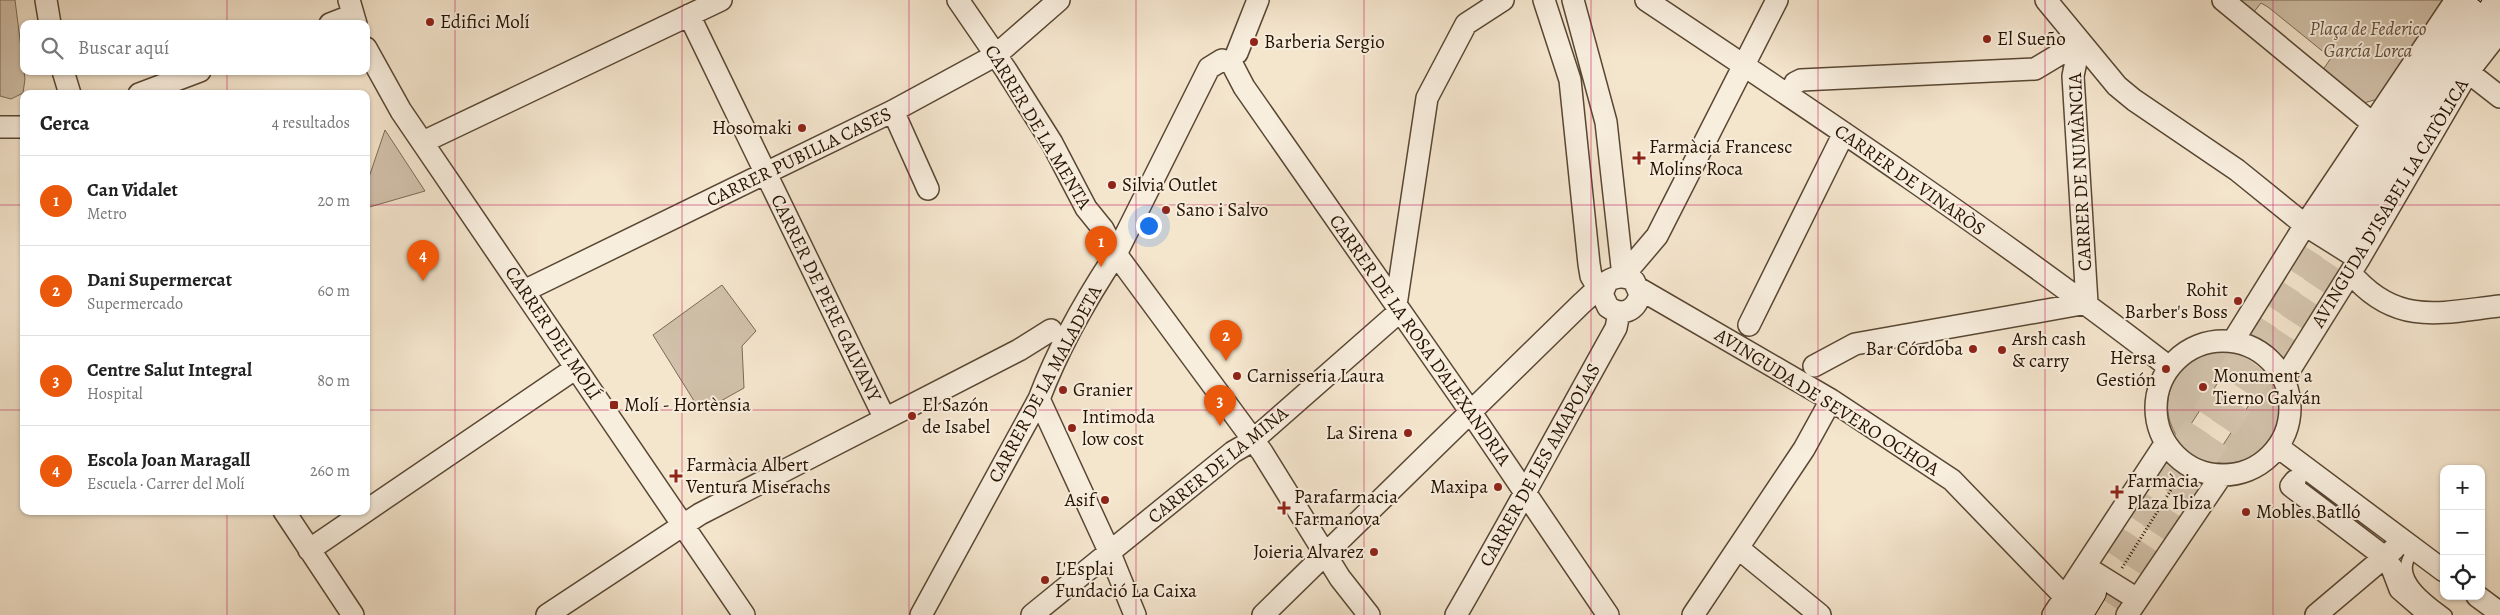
<!DOCTYPE html>
<html lang="es">
<meta charset="utf-8">
<style>
body{margin:0;font-family:Alegreya,serif;background:#f2f2f2;color:#222}
.controls{position:absolute;right:15px;bottom:15px;display:grid;overflow:hidden;border-radius:10px;box-shadow:0 1px 4px #0004}
.controls button{width:45px;height:45px;display:grid;place-items:center;padding:0;border:0;border-bottom:1px solid #e0e0e0;background:#fff;color:#222;font:25px sans-serif}
.you{position:absolute;left:1148px;top:225px;width:18px;height:18px;margin:-12px;border:4px solid #fff;border-radius:50%;background:#1a73e8;box-shadow:0 0 0 8px #1a73e833}
.badge{display:grid;place-items:center;width:32px;height:32px;border-radius:50%;background:#ea580c;color:#fff;font-size:16px;font-weight:700}
.pin{position:absolute;translate:-50% -41px;filter:drop-shadow(0 1px 2px #0008)}
.pin::after{content:'';position:absolute;top:26px;width:18px;height:15px;background:inherit;clip-path:polygon(0 0,100% 0,50% 100%)}
.list{margin:0;padding:0;list-style:none}
h2{display:flex;justify-content:space-between;align-items:center;height:65px;margin:0;padding:0 20px;font-size:21px}
h2 small{font-size:16px;font-weight:400;color:#767676}
.list li{display:grid;grid-template-columns:32px 1fr auto;gap:15px;align-items:center;box-sizing:border-box;height:90px;padding:0 20px;border-top:1px solid #e0e0e0}
.list b{display:block;font-size:19px;white-space:nowrap}
.list p{margin:0;font-size:16px;white-space:nowrap;color:#767676}
.list em{font-size:16px;font-style:normal;color:#767676}
.icon{flex:none;width:28px;height:28px;fill:none;stroke:currentColor;stroke-width:2;stroke-linecap:round;stroke-linejoin:round}
.map{position:relative;flex:none;width:2500px;height:615px;overflow:hidden}
.search{position:absolute;background:#fff;box-shadow:0 1px 4px #0004;left:20px;top:20px;width:350px;height:55px;display:flex;align-items:center;gap:12px;box-sizing:border-box;padding:0 18px;border-radius:10px;color:#767676;font-size:19px}
.panel{position:absolute;background:#fff;box-shadow:0 1px 4px #0004;left:20px;top:90px;width:350px;height:425px;border-radius:10px}
.map>svg:first-child{display:block}
.green{fill:#d1c1aa;stroke:#7b6a55}
.lines{fill:none;stroke-linecap:round;stroke-linejoin:round}
.secondary-tunnel{stroke:#d5c5ae;stroke-width:28;stroke-dasharray:28 14;stroke-linecap:butt}
.lane-casing{stroke:#594733;stroke-width:14}
.street-casing{stroke:#594733;stroke-width:24}
.secondary-casing{stroke:#251200;stroke-width:30}
.path{stroke:#251200;stroke-width:3;stroke-dasharray:1 2.5;stroke-linecap:butt}
.lane{stroke:#f8eede;stroke-width:11}
.street{stroke:#f8eede;stroke-width:21}
.secondary{stroke:#f8eede;stroke-width:28}
.grid{fill:none;stroke:#c2185b;stroke-width:1;stroke-opacity:0.55}
.poi-dot{fill:#8f2418;stroke:#f8eede;stroke-width:2}
.labels{text-anchor:middle;dominant-baseline:central;stroke-width:4;stroke-linejoin:round;paint-order:stroke}
.poi-label{font-size:19px;fill:#251200;stroke:#f8eede;text-anchor:start}
.park-label{font-size:19px;font-style:italic;fill:#614f3c;stroke:#f8eede}
.street-label{font-size:19px;fill:#251200;stroke:#f8eede}
</style>
<div class="map">
<svg width="2500" height="615" viewBox="0 0 2500 615">
<rect width="100%" height="100%" fill="#f4e5cd"/>
<filter id="stains"><feTurbulence type="fractalNoise" baseFrequency=".004" numOctaves="4"/><feColorMatrix values="0 0 0 0 .2 0 0 0 0 .09 0 0 0 0 .02 0 0 0 .5 -.17"/></filter>
<radialGradient id="worn" r=".72"><stop offset=".6" stop-color="#630" stop-opacity="0"/><stop offset="1" stop-color="#630" stop-opacity=".3"/></radialGradient>
<path class="green" d="M 0,0 L 15,0 L 25,79 L 23,93 L 11,99 L 0,96 Z
M 2239,0 L 2442,0 L 2378,99 L 2360,104 L 2322,71 L 2331,58 L 2268,7 L 2261,3 L 2253,13 Z
M 385,130 L 425,191 L 366,208 L 366,186 Z
M 722,285 L 756,331 L 742,346 L 744,388 L 701,412 L 653,335 Z
M 2221,349 L 2239,350 L 2180,441 C 2151,401 2176,359 2221,349 Z
M 2271,371 C 2302,417 2267,472 2212,462 Z"/>
<g class="lines">
<path class="secondary-tunnel" d="M 2092,592 L 2326,226
M 2108,603 L 2347,239"/>
<g class="lane-casing">
<path id="lane" d="M 2414,549 C 2412,553 2408,558 2407,563 C 2401,584 2433,605 2446,615"/>
</g>
<g class="street-casing">
<path id="street" d="M 46,0 L 50,24
M 349,0 L 356,24
M 958,0 L 1006,70 L 1052,143 L 1086,208 L 1103,229 L 1116,254 L 1262,452 L 1340,578 L 1369,615
M 1544,0 L 1570,80 L 1589,264 L 1591,276 L 1602,294
M 1573,0 L 1606,122 L 1623,276
M 1646,0 C 1823,118 2001,237 2169,367
M 2046,0 L 2117,86 L 2134,100 L 2237,170 L 2305,225 L 2359,259
M 2223,0 L 2372,123
M 689,15 L 885,419
M 330,24 L 353,15
M 366,48 L 401,111 L 744,615
M 1237,53 L 1258,0
M 63,71 L 70,94
M 2468,72 L 2500,97
M 1795,83 L 1801,80 L 2035,69 L 2080,42
M 139,94 L 200,71
M 893,111 L 928,189
M 0,127 L 24,127
M 423,142 L 721,0
M 1623,276 L 1657,236 L 1777,0
M 2357,280 C 2401,326 2444,312 2500,306
M 1638,288 L 1831,400 L 1952,480 L 2065,597
M 524,291 L 893,111 L 996,55 L 1059,0
M 1396,305 L 1427,98 L 1466,24 L 1503,0
M 1749,325 L 1844,133
M2156 408a67 67 0 1 1 134 0a67 67 0 1 1-134 0Z
M 2233,341 L 2305,225 L 2456,0
M 1814,366 L 1855,344 L 2087,303 L 2073,76 L 2080,42
M 2284,379 L 2359,259 L 2468,72 L 2500,31
M 1039,399 L 1109,551 L 1135,615
M 2278,447 L 2444,571
M 2295,481 L 2291,486 L 2378,552 L 2392,568 L 2400,589 L 2430,615
M 284,511 L 353,615
M 366,511 L 576,368
M 1738,548 L 1820,615
M 309,550 L 366,511
M 2089,569 L 2137,599
M 2477,596 L 2500,613
M 547,615 L 700,514 L 1019,350 L 1051,330
M 921,615 L 1039,399 C 1058,349 1086,299 1116,254 L 1209,68 L 1222,60 L 1232,64 L 1244,87 L 1461,398 L 1608,615
M 1032,615 L 1233,452 L 1252,441 L 1400,311
M 1263,615 L 1582,303 C 1596,291 1614,267 1634,281 L 1640,294 C 1636,311 1622,317 1608,307 L 1602,294 L 1607,282
M 1456,615 C 1511,520 1563,423 1616,328 L 1619,313
M 1693,615 L 1804,449 L 1831,400
M 2053,615 L 2165,444
M 2127,615 L 2221,476
M 2316,615 L 2394,549"/>
</g>
<g class="secondary-casing">
<path id="secondary" d="M 2326,226 L 2470,12
M 2347,239 L 2499,0
M 2078,615 L 2092,592"/>
</g>
<path class="path" d="M 2122,568 L 2176,482"/>
<use href="#lane" class="lane"/>
<use href="#street" class="street"/>
<use href="#secondary" class="secondary"/>
</g>
<path class="grid" d="M 227,0 L 227,24M 455,0 L 455,615M 682,0 L 682,615M 909,0 L 909,615M 1136,0 L 1136,615M 1364,0 L 1364,615M 1591,0 L 1591,615M 1818,0 L 1818,615M 2045,0 L 2045,615M 2273,0 L 2273,615M 227,71 L 227,94M 0,205 L 24,205M 366,205 L 2500,205M 0,410 L 24,410M 366,410 L 2500,410M 227,511 L 227,615"/>
<g class="poi-dot">
<circle cx="430" cy="22" r="5"/>
<circle cx="1987" cy="39" r="5"/>
<circle cx="1254" cy="42" r="5"/>
<circle cx="802" cy="128" r="5"/>
<path d="M1636.5 150.5h5v5h5v5h-5v5h-5v-5h-5v-5h5z"/>
<circle cx="1112" cy="185" r="5"/>
<circle cx="1166" cy="210" r="5"/>
<circle cx="2238" cy="301" r="5"/>
<circle cx="1973" cy="349" r="5"/>
<circle cx="2002" cy="350" r="5"/>
<circle cx="2166" cy="369" r="5"/>
<circle cx="1237" cy="376" r="5"/>
<circle cx="2203" cy="387" r="5"/>
<circle cx="1063" cy="390" r="5"/>
<rect x="609" y="400" width="10" height="10" rx="2.5"/>
<circle cx="912" cy="416" r="5"/>
<circle cx="1072" cy="428" r="5"/>
<circle cx="1408" cy="433" r="5"/>
<path d="M673.5 468.5h5v5h5v5h-5v5h-5v-5h-5v-5h5z"/>
<circle cx="1498" cy="487" r="5"/>
<path d="M2114.5 484.5h5v5h5v5h-5v5h-5v-5h-5v-5h5z"/>
<circle cx="1105" cy="500" r="5"/>
<path d="M1281.5 500.5h5v5h5v5h-5v5h-5v-5h-5v-5h5z"/>
<circle cx="2246" cy="512" r="5"/>
<circle cx="1374" cy="552" r="5"/>
<circle cx="1045" cy="580" r="5"/>
</g>
<g class="labels">
<g class="poi-label">
<text x="440" y="22">Edifici Molí</text>
<text x="1997" y="39">El Sueño</text>
<text x="1264" y="42">Barberia Sergio</text>
<text x="792" y="128" text-anchor="end">Hosomaki</text>
<text x="1649" y="147">Farmàcia Francesc<tspan x="1649" dy="22">Molins Roca</tspan></text>
<text x="1122" y="185">Silvia Outlet</text>
<text x="1176" y="210">Sano i Salvo</text>
<text x="2228" y="290" text-anchor="end">Rohit<tspan x="2228" dy="22">Barber's Boss</tspan></text>
<text x="2012" y="339">Arsh cash<tspan x="2012" dy="22">&amp; carry</tspan></text>
<text x="1963" y="349" text-anchor="end">Bar Córdoba</text>
<text x="2156" y="358" text-anchor="end">Hersa<tspan x="2156" dy="22">Gestión</tspan></text>
<text x="1247" y="376">Carnisseria Laura</text>
<text x="2213" y="376">Monument a<tspan x="2213" dy="22">Tierno Galván</tspan></text>
<text x="1073" y="390">Granier</text>
<text x="624" y="405">Molí - Hortènsia</text>
<text x="922" y="405">El Sazón<tspan x="922" dy="22">de Isabel</tspan></text>
<text x="1082" y="417">Intimoda<tspan x="1082" dy="22">low cost</tspan></text>
<text x="1398" y="433" text-anchor="end">La Sirena</text>
<text x="686" y="465">Farmàcia Albert<tspan x="686" dy="22">Ventura Miserachs</tspan></text>
<text x="2127" y="481">Farmàcia<tspan x="2127" dy="22">Plaza Ibiza</tspan></text>
<text x="1488" y="487" text-anchor="end">Maxipa</text>
<text x="1294" y="497">Parafarmacia<tspan x="1294" dy="22">Farmanova</tspan></text>
<text x="1095" y="500" text-anchor="end">Asif</text>
<text x="2256" y="512">Mobles Batlló</text>
<text x="1364" y="552" text-anchor="end">Joieria Alvarez</text>
<text x="1055" y="569">L'Esplai<tspan x="1055" dy="22">Fundació La Caixa</tspan></text>
</g>
<g class="park-label">
<text x="2368" y="29">Plaça de Federico<tspan x="2368" dy="22">García Lorca</tspan></text>
</g>
<g class="street-label">
<text transform="translate(1038 127) rotate(59)">CARRER DE LA MENTA</text>
<text transform="translate(799 157) rotate(-26)">CARRER PUBILLA CASES</text>
<text transform="translate(2080 172) rotate(-93)">CARRER DE NUMÀNCIA</text>
<text transform="translate(1910 180) rotate(35)">CARRER DE VINARÒS</text>
<text transform="translate(2390 203) rotate(-59)">AVINGUDA D'ISABEL LA CATÒLICA</text>
<text transform="translate(826 298) rotate(64)">CARRER DE PERE GALVANY</text>
<text transform="translate(553 333) rotate(56)">CARRER DEL MOLÍ</text>
<text transform="translate(1420 340) rotate(55)">CARRER DE LA ROSA D'ALEXANDRIA</text>
<text transform="translate(1045 384) rotate(-62)">CARRER DE LA MALADETA</text>
<text transform="translate(1827 402) rotate(32)">AVINGUDA DE SEVERO OCHOA</text>
<text transform="translate(1218 465) rotate(-39)">CARRER DE LA MINA</text>
<text transform="translate(1540 465) rotate(-61)">CARRER DE LES AMAPOLAS</text>
</g>
</g>
<rect width="100%" height="100%" filter="url(#stains)"/>
<rect width="100%" height="100%" fill="url(#worn)"/>
</svg>
<div class="controls">
<button>+</button>
<button>−</button>
<button><svg class="icon" aria-label="locate" viewBox="0 0 24 24"><circle cx="12" cy="12" r="6"/><path d="M12 2v4M12 18v4M2 12h4M18 12h4"/></svg></button>
</div>
<div class="you"></div>
<div class="pin badge" style="left:1101px;top:267px">1</div>
<div class="pin badge" style="left:1226px;top:361px">2</div>
<div class="pin badge" style="left:1220px;top:426px">3</div>
<div class="pin badge" style="left:423px;top:281px">4</div>
<div class="search"><svg class="icon" aria-label="search" viewBox="0 0 24 24"><circle cx="10" cy="10" r="6"/><path d="M15 15l6 6"/></svg>Buscar aquí</div>
<section class="panel">
<h2>Cerca<small>4 resultados</small></h2>
<ul class="list">
<li><span class="badge">1</span><div><b>Can Vidalet</b><p>Metro</p></div><em>20 m</em></li>
<li><span class="badge">2</span><div><b>Dani Supermercat</b><p>Supermercado</p></div><em>60 m</em></li>
<li><span class="badge">3</span><div><b>Centre Salut Integral</b><p>Hospital</p></div><em>80 m</em></li>
<li><span class="badge">4</span><div><b>Escola Joan Maragall</b><p>Escuela · Carrer del Molí</p></div><em>260 m</em></li>
</ul>
</section>
</div>
